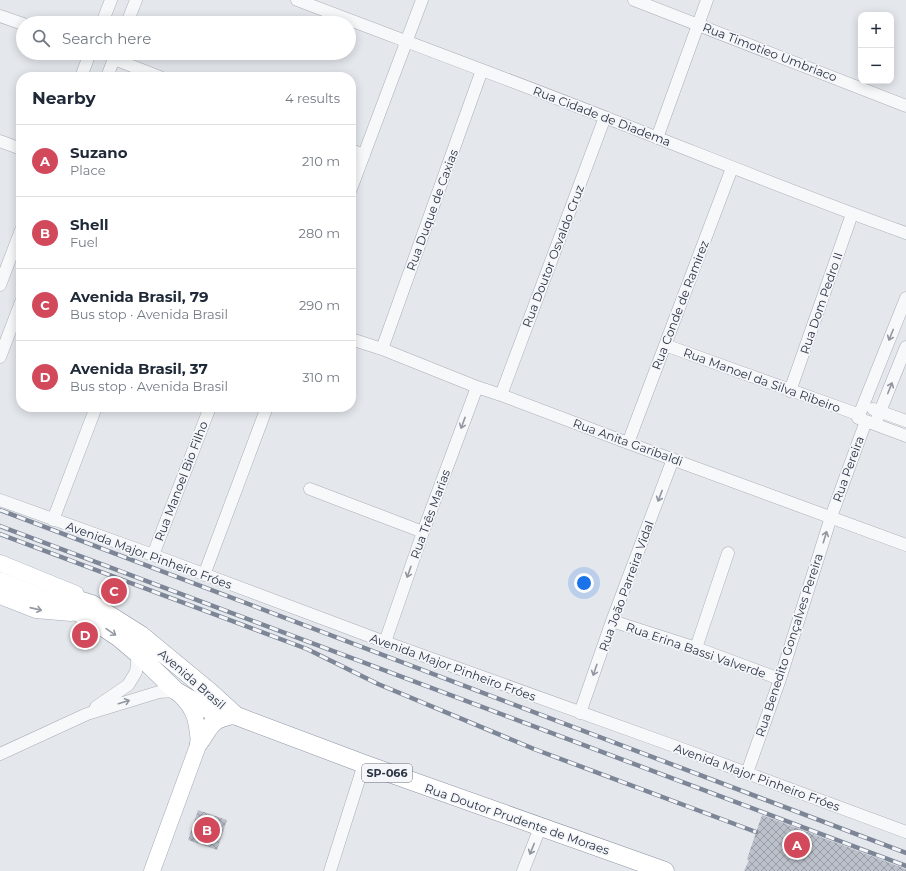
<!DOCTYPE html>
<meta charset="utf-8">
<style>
body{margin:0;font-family:Montserrat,sans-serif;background:#f6f6f7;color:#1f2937}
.controls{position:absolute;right:12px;top:12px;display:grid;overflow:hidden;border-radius:8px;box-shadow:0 2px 10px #0003}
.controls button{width:36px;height:36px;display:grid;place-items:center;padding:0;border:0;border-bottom:1px solid #e0e1e3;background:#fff;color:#1f2937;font:20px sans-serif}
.you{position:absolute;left:584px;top:583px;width:14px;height:14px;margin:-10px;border:3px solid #fff;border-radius:50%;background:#1a73e8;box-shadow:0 0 0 6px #1a73e833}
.badge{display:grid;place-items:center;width:26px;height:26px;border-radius:50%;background:#d1495b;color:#fff;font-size:13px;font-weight:700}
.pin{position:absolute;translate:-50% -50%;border:2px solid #fff;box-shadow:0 1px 4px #0006}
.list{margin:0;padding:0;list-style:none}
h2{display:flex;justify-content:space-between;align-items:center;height:52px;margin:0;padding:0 16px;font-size:17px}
h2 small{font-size:13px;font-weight:400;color:#747a83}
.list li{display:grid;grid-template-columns:26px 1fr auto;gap:12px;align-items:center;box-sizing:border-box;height:72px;padding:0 16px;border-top:1px solid #e0e1e3}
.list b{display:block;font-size:15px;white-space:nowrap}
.list p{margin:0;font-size:13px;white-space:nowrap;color:#747a83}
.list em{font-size:13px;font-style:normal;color:#747a83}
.icon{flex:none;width:22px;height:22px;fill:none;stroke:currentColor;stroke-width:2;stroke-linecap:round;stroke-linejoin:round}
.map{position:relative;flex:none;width:906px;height:871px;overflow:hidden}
.search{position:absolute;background:#fff;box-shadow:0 2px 10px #0003;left:16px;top:16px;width:340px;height:44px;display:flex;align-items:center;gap:10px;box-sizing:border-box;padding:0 14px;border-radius:22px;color:#747a83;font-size:15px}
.panel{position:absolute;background:#fff;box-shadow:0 2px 10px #0003;left:16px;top:72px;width:340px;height:340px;border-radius:16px}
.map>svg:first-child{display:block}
.building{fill:url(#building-cross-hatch)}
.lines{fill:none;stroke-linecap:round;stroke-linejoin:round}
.minor-casing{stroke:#a9aeb7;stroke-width:13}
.major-casing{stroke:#a3abb8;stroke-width:17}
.highway-casing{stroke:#8b94a3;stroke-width:19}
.minor{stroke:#f7f8fa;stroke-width:12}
.major{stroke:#fff;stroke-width:16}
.highway{stroke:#fff;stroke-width:18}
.rail-casing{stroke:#7d8696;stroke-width:4.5}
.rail{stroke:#f4f6f9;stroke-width:3;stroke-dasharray:9;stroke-linecap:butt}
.oneway{stroke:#9196a0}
.oneway2{stroke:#959aa2}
.labels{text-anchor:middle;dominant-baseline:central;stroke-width:3.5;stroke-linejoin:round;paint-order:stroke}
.shield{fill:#f4f6f9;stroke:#676e7b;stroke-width:1}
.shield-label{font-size:11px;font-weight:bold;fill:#2b3445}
.street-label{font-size:12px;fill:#2b3445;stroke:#f4f6f9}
</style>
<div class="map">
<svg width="906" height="871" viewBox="0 0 906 871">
<defs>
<pattern id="building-cross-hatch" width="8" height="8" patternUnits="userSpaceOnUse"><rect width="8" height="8" fill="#bbc0ca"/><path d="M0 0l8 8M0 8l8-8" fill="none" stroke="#989da6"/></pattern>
</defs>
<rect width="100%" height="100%" fill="#e4e7ec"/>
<path class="building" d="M 198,810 L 227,820 L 217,850 L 188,840 Z
M 762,815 L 906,869 L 906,871 L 744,871 L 749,860 L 747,859 Z"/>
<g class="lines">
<g class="minor-casing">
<path id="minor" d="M 297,0 C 402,40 508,79 612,120 C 710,158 807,198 906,233
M 634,0 L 906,106
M 0,16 L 23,24
M 102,23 L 111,0
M 127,23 L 136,0
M 114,59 L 160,77
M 81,77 L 90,53
M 107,77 L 116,53
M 657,138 L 707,0
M 0,141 L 21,149
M 351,150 L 364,155
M 351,189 L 422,0
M 0,285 L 21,230
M 906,298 L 858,418 L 906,436
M 351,339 L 382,349 L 477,387 L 501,395 L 628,443 L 906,545
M 665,345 L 860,415
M 382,349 L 482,70
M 0,357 L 21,302
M 790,391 L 852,214
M 501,395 L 605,117
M 873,409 L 906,421
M 875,424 L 906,347
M 628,443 L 732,168
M 310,489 L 423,532
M 0,500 L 153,555 L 385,642 L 674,746 L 906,832
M 53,520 L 96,407
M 153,555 L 210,407
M 204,575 L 267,407
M 612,621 L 696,648 L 780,679
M 385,642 L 423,532 L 477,387
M 696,648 L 728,553
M 96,707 L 128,685 L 136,672 L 138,654
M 580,713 L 612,621 L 673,459
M 0,754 L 87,714 L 159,692 L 176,691
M 747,773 L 780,679 L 831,517 L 866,421
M 330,871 L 364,764
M 523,871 L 540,828"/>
</g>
<g class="major-casing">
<path id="major" d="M 0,563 L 76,594
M 0,596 L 36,610 L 71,613
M 180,695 C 196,710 197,722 199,743
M 152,871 L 203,732"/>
</g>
<g class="highway-casing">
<path id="highway" d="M 0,581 L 79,613 L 103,627 L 118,637 L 138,654 L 176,691 L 209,710 L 234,715 L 364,764 L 665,871
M 59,594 L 92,604 L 141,635 L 210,692 L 234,714
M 199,743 C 212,724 210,720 233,715"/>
</g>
<use href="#minor" class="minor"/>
<use href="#major" class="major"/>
<use href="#highway" class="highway"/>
<g class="rail-casing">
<path id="rail" d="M 0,510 L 906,853
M 0,526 L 906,866
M 0,534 L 307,649 L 378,684 L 534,749 L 756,832"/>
</g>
<use href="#rail" class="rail"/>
</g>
<defs><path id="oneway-shaft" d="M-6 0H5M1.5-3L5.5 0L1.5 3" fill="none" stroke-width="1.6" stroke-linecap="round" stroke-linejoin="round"/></defs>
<g class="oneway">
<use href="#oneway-shaft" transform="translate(891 335) rotate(112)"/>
<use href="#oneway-shaft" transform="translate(890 388) rotate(-68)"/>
<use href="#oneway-shaft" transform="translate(463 423) rotate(110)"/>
<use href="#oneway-shaft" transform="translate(660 496) rotate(111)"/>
<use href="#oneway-shaft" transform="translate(825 537) rotate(-73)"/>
<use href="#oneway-shaft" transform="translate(409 572) rotate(109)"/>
<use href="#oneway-shaft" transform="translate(595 670) rotate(109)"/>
<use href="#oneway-shaft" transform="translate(124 702) rotate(-17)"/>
<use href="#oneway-shaft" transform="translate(532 849) rotate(112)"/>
</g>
<g class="oneway2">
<use href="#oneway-shaft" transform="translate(36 609) rotate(13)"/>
<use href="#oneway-shaft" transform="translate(111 632) rotate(34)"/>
</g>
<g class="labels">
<rect class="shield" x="362" y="764" width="50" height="18" rx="3"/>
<g class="shield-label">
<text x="387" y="773">SP-066</text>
</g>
<g class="street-label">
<text transform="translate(770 52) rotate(21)">Rua Timotieo Umbriaco</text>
<text transform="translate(602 116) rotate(21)">Rua Cidade de Diadema</text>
<text transform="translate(432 210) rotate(-70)">Rua Duque de Caxias</text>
<text transform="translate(553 256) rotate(-69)">Rua Doutor Osvaldo Cruz</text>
<text transform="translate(821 303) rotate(-71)">Rua Dom Pedro II</text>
<text transform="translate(680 305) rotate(-69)">Rua Conde de Ramirez</text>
<text transform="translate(762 380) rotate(20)">Rua Manoel da Silva Ribeiro</text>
<text transform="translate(628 442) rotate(20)">Rua Anita Garibaldi</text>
<text transform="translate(848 469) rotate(-70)">Rua Pereira</text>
<text transform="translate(181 481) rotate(-69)">Rua Manoel Bio Filho</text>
<text transform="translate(430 514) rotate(-70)">Rua Três Marias</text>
<text transform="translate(149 555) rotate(20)">Avenida Major Pinheiro Fróes</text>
<text transform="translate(626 586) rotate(-70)">Rua João Parreira Vidal</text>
<text transform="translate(789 645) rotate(-72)">Rua Benedito Gonçalves Pereira</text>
<text transform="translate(696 650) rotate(19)">Rua Erina Bassi Valverde</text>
<text transform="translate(453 667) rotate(20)">Avenida Major Pinheiro Fróes</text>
<text transform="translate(192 679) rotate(41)">Avenida Brasil</text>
<text transform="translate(757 777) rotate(20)">Avenida Major Pinheiro Fróes</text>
<text transform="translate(517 819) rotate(19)">Rua Doutor Prudente de Moraes</text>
</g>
</g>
</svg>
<div class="controls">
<button>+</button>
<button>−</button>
</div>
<div class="you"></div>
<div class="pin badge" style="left:797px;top:845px">A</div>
<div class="pin badge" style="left:207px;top:830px">B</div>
<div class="pin badge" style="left:114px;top:591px">C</div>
<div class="pin badge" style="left:85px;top:635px">D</div>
<div class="search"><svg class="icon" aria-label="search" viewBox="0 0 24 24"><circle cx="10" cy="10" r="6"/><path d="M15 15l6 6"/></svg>Search here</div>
<section class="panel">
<h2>Nearby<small>4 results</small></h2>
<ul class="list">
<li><span class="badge">A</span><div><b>Suzano</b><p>Place</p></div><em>210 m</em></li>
<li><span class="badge">B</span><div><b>Shell</b><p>Fuel</p></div><em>280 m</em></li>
<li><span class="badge">C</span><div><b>Avenida Brasil, 79</b><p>Bus stop · Avenida Brasil</p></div><em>290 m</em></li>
<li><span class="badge">D</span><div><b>Avenida Brasil, 37</b><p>Bus stop · Avenida Brasil</p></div><em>310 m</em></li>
</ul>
</section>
</div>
